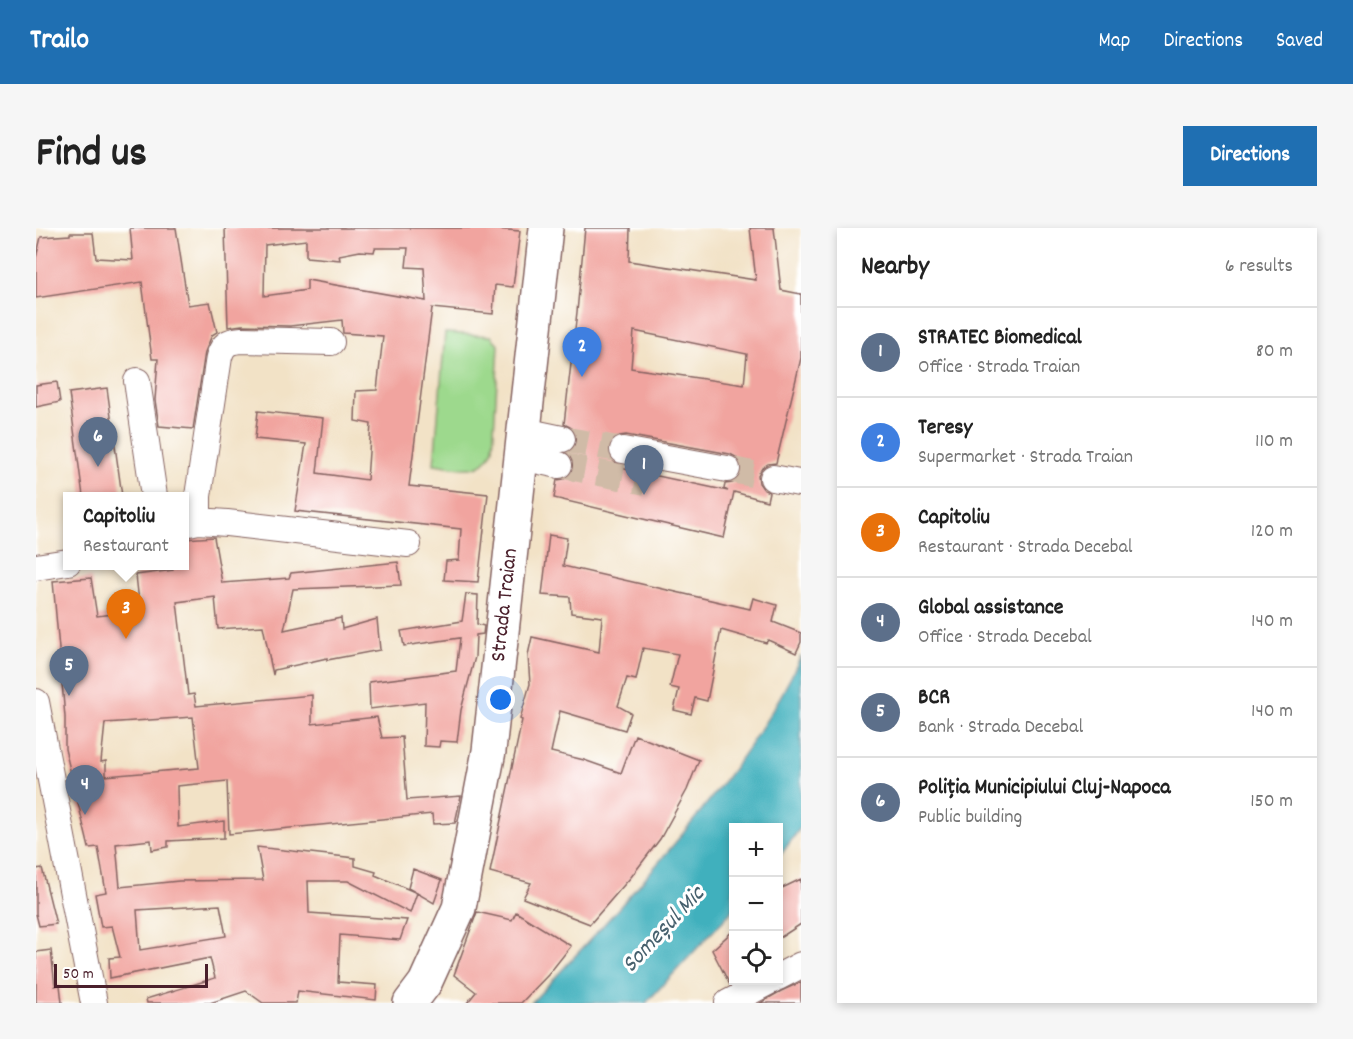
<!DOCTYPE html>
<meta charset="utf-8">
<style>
body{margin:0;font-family:Dekko,sans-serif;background:#f6f6f6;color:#222}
.controls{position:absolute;right:18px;bottom:18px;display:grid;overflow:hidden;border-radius:0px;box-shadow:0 3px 9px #0003}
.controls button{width:54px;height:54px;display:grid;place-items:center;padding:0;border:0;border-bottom:2px solid #e0e0e0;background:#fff;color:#222;font:30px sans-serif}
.scale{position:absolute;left:18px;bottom:15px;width:154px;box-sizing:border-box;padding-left:6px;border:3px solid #4a1f2b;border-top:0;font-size:16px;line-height:21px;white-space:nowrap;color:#4a1f2b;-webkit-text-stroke:4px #fff;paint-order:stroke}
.you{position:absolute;left:465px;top:472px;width:21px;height:21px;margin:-15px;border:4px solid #fff;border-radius:50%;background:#1a73e8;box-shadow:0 0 0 9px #1a73e833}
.badge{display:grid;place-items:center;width:39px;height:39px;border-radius:50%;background:#1f6fb2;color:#fff;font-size:20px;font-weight:700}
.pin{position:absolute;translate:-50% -50px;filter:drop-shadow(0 2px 3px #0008)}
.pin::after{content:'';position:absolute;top:32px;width:21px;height:18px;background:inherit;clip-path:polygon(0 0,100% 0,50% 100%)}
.popup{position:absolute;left:27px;top:264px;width:126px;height:78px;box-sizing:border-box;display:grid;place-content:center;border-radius:0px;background:#fff;filter:drop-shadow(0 2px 4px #0005);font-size:20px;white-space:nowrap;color:#767676}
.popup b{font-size:22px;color:#222}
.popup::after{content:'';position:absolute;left:50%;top:100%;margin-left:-12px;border:12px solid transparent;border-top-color:#fff}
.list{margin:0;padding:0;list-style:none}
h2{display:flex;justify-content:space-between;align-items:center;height:78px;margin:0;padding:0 24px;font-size:26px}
h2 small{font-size:20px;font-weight:400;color:#767676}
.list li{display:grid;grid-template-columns:39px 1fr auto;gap:18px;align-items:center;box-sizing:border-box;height:90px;padding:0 24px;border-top:2px solid #e0e0e0}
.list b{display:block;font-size:22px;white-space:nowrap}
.list p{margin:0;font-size:20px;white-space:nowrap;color:#767676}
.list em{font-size:20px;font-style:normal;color:#767676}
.icon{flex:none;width:33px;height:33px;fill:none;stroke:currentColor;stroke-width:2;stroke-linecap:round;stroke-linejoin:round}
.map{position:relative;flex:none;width:765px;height:775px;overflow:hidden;border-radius:0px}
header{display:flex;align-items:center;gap:36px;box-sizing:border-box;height:84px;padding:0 30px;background:#1f6fb2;color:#fff}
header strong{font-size:28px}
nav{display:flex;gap:33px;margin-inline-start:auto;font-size:21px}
.intro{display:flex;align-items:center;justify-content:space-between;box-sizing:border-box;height:144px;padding:0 36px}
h1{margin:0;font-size:42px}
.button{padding:15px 27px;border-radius:0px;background:#1f6fb2;color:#fff;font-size:21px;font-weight:700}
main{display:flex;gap:36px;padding:0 36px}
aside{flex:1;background:#fff;border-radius:0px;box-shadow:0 3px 9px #0003}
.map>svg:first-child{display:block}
.green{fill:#9dd98d;stroke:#747c5c;stroke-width:1.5}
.water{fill:#41b0bd;stroke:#466874;stroke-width:1.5}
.building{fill:#f1a49f;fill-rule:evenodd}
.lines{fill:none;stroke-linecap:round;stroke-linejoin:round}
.minor-tunnel{stroke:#d0bba7;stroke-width:26;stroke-dasharray:26 13;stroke-linecap:butt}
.minor-casing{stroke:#856361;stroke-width:28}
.major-casing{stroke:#856361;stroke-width:36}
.minor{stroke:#fff;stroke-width:26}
.major{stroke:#fff;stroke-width:33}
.labels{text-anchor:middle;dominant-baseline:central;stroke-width:6;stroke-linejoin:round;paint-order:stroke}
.street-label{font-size:22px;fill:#4a1f2b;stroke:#fff}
.water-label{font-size:24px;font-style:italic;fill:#46606d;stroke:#fff}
</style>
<header>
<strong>Trailo</strong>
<nav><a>Map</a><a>Directions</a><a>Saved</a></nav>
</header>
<div class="intro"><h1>Find us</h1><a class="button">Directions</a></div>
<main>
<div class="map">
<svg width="765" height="775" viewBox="0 0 765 775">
<rect width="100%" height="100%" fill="#fff"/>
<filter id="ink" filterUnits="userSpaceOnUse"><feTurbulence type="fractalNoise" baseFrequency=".0167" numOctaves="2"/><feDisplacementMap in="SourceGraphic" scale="12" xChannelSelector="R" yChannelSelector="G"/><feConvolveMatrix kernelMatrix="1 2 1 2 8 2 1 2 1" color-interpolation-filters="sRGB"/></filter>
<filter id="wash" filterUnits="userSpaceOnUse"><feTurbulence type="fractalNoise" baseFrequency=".008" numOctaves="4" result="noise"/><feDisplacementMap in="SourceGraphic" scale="24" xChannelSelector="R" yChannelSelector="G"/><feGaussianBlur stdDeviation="1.35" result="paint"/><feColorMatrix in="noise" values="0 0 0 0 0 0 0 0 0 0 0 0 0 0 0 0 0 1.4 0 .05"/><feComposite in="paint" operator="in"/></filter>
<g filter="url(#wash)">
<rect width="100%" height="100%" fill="#f2e2c6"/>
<path class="green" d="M 409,105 L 455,108 L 463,117 L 457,221 C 446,249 423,239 398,236 Z"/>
<path class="water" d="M 765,428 L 765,599 L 743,629 L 742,600 L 698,600 L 697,682 L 610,775 L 495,775 C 553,714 609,653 661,588 C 700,539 739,486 765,428 Z"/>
<g id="blocks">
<path class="building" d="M 94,0 L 140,0 L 152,77 L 174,74 L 181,104 L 176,107 L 169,124 L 157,201 L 123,198 L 119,172 L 122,131 L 116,131 L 106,54 L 0,70 L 0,30 L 5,9 L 34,7 L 34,5 L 57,5 L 60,30 L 97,32 Z
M 189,0 L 448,0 L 484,3 L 477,59 L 459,57 L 457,86 L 396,80 L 373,258 L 452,266 L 442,354 L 408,352 L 410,333 L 423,332 L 425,301 L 259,283 L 270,216 L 219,211 L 222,183 L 287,190 L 281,245 L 331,252 L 335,196 L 319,193 L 320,163 L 341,162 L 347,108 L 307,105 L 306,92 L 254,98 L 206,97 L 192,99 ZM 270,12 L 270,29 L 304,32 L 303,27 L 324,23 L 338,24 L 339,20 L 372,20 L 370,39 L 388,40 L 390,73 L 271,52 L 271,62 L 228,68 L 229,17 Z
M 549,0 L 594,0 L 593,33 L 720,52 L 714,0 L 738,0 L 745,62 L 765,66 L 765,130 L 740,235 L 732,236 L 726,240 L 722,247 L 723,255 L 728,262 L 733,264 L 731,273 L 698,264 L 688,310 L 518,270 L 521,252 L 528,251 L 534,247 L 537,241 L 537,232 L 531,225 L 537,221 L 541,214 L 540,206 L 536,200 L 528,196 L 541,84 ZM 598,103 L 711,126 L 708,157 L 595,140 ZM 590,207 L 694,226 L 700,229 L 705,235 L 706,244 L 702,251 L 697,255 L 689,256 L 688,261 L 692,263 L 584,240 L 585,237 L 578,234 L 573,228 L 572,220 L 576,212 L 583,208 Z
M 21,154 L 24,174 L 0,179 L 0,157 Z
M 71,160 L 86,268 L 47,268 L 33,165 Z
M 513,307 L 531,310 L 527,338 L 714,381 L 717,370 L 741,377 L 737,394 L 765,405 L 765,414 L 760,425 L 732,412 L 730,415 L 685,402 L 671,473 L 659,470 L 655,486 L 638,482 L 643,461 L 634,459 L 642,426 L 607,420 L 600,452 L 591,450 L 582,478 L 595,485 L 589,502 L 524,483 L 515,524 L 548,532 L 585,545 L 599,507 L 663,532 L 651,562 L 624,611 L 595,649 L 554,696 L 487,670 L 495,655 L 454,644 L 486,492 L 484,491 L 494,456 L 492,427 L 496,409 L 563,424 L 566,389 L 535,385 L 534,369 L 506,367 Z
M 178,309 L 186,355 L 253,350 L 255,345 L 362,334 L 365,357 L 257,361 L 248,402 L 305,390 L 306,401 L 341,391 L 344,422 L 291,432 L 291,430 L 238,442 L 237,447 L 227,398 L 182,401 L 179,369 L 141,374 L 152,467 L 158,466 L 160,478 L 276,467 L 276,496 L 341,489 L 346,510 L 366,509 L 371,572 L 425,568 L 419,595 L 397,596 L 396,586 L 193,606 L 191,553 L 141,558 L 142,599 L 188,593 L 188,610 L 132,613 L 132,619 L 116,622 L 115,612 L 80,616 L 84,659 L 143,653 L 227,652 L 221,619 L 319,630 L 319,638 L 340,644 L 339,647 L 381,665 L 374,685 L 312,653 L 272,653 L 273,685 L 371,692 L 364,712 L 304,707 L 302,754 L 341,757 L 340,772 L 262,763 L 260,775 L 227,775 L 210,763 L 174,775 L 111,775 L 110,771 L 179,750 L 174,730 L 74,750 L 73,730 L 84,729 L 76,698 L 65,699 L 59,666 L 70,664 L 62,619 L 53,620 L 29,521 L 29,489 L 17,353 L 55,350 L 61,388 L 104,383 L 100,347 L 137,342 L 136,338 L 148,338 L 148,311 ZM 157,489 L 163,540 L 70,548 L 70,533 L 65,534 L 69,495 ZM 184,677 L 190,708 L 104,722 L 101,682 Z
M 430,366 L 442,367 L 441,396 L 448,398 L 447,406 L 440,407 L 439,429 L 425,482 L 421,514 L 404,513 L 403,519 L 388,518 L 389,474 L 334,481 L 333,454 L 420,443 L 424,410 L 368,418 L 365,403 L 426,393 Z
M 6,640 L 20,696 L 3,698 L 0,686 L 0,641 Z
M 377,641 L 406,652 L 398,675 L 372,660 Z
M 765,651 L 765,696 L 742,711 L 742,662 Z
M 441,684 L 476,692 L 480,684 L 535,718 L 512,747 L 485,775 L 431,775 L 440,764 L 418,747 Z
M 698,702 L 698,755 L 694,757 L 676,722 Z
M 15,722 L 19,758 L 24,757 L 26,775 L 0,775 L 0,724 Z
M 765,754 L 765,775 L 724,775 L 745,763 Z"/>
</g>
</g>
<g filter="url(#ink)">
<use href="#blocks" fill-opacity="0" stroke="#856361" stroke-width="1.5"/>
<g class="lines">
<path class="minor-tunnel" d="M 526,211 L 587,222
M 523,237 L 610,254
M 691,241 L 737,250"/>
<g class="minor-casing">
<path id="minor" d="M 101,153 L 118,268
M 488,203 L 526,211
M 587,222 L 691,241
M 485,229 L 523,237
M 737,250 L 763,255
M 162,293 L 162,268 L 183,129 C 187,116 192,113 206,112 L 295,114
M 148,296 L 162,293 L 191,295 L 372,316
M 0,339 L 32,334
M 0,474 L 58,775
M 742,749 L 765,737
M 692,775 L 736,752"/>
</g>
<g class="major-casing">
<g id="major">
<path id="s1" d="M 374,775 L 389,755 L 423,680 L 453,523 L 510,0"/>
</g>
</g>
<use href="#minor" class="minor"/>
<use href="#major" class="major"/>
</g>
</g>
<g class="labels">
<g class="street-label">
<text stroke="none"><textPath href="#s1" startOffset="414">Strada Traian</textPath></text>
</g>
<g class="water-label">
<text transform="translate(628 702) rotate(-47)">Someșul Mic</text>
</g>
</g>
</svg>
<div class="controls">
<button>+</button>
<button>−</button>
<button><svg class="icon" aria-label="locate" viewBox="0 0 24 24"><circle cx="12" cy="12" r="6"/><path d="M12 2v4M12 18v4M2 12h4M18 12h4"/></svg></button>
</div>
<div class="scale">50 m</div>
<div class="you"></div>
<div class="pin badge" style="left:608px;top:267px;background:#5c6f8a">1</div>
<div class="pin badge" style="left:546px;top:149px;background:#3f7fe0">2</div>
<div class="pin badge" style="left:90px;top:411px;background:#e8710a">3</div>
<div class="popup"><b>Capitoliu</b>Restaurant</div>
<div class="pin badge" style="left:49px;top:587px;background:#5c6f8a">4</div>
<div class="pin badge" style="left:33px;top:468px;background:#5c6f8a">5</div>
<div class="pin badge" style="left:62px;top:239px;background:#5c6f8a">6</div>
</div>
<aside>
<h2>Nearby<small>6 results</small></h2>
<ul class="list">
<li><span class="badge" style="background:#5c6f8a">1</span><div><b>STRATEC Biomedical</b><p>Office · Strada Traian</p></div><em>80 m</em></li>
<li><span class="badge" style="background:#3f7fe0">2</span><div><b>Teresy</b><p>Supermarket · Strada Traian</p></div><em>110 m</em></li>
<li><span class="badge" style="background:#e8710a">3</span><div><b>Capitoliu</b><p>Restaurant · Strada Decebal</p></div><em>120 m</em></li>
<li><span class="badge" style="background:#5c6f8a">4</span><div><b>Global assistance</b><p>Office · Strada Decebal</p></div><em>140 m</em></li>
<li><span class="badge" style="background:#5c6f8a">5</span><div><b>BCR</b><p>Bank · Strada Decebal</p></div><em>140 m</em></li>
<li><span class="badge" style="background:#5c6f8a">6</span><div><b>Poliția Municipiului Cluj-Napoca</b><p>Public building</p></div><em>150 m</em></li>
</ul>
</aside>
</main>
